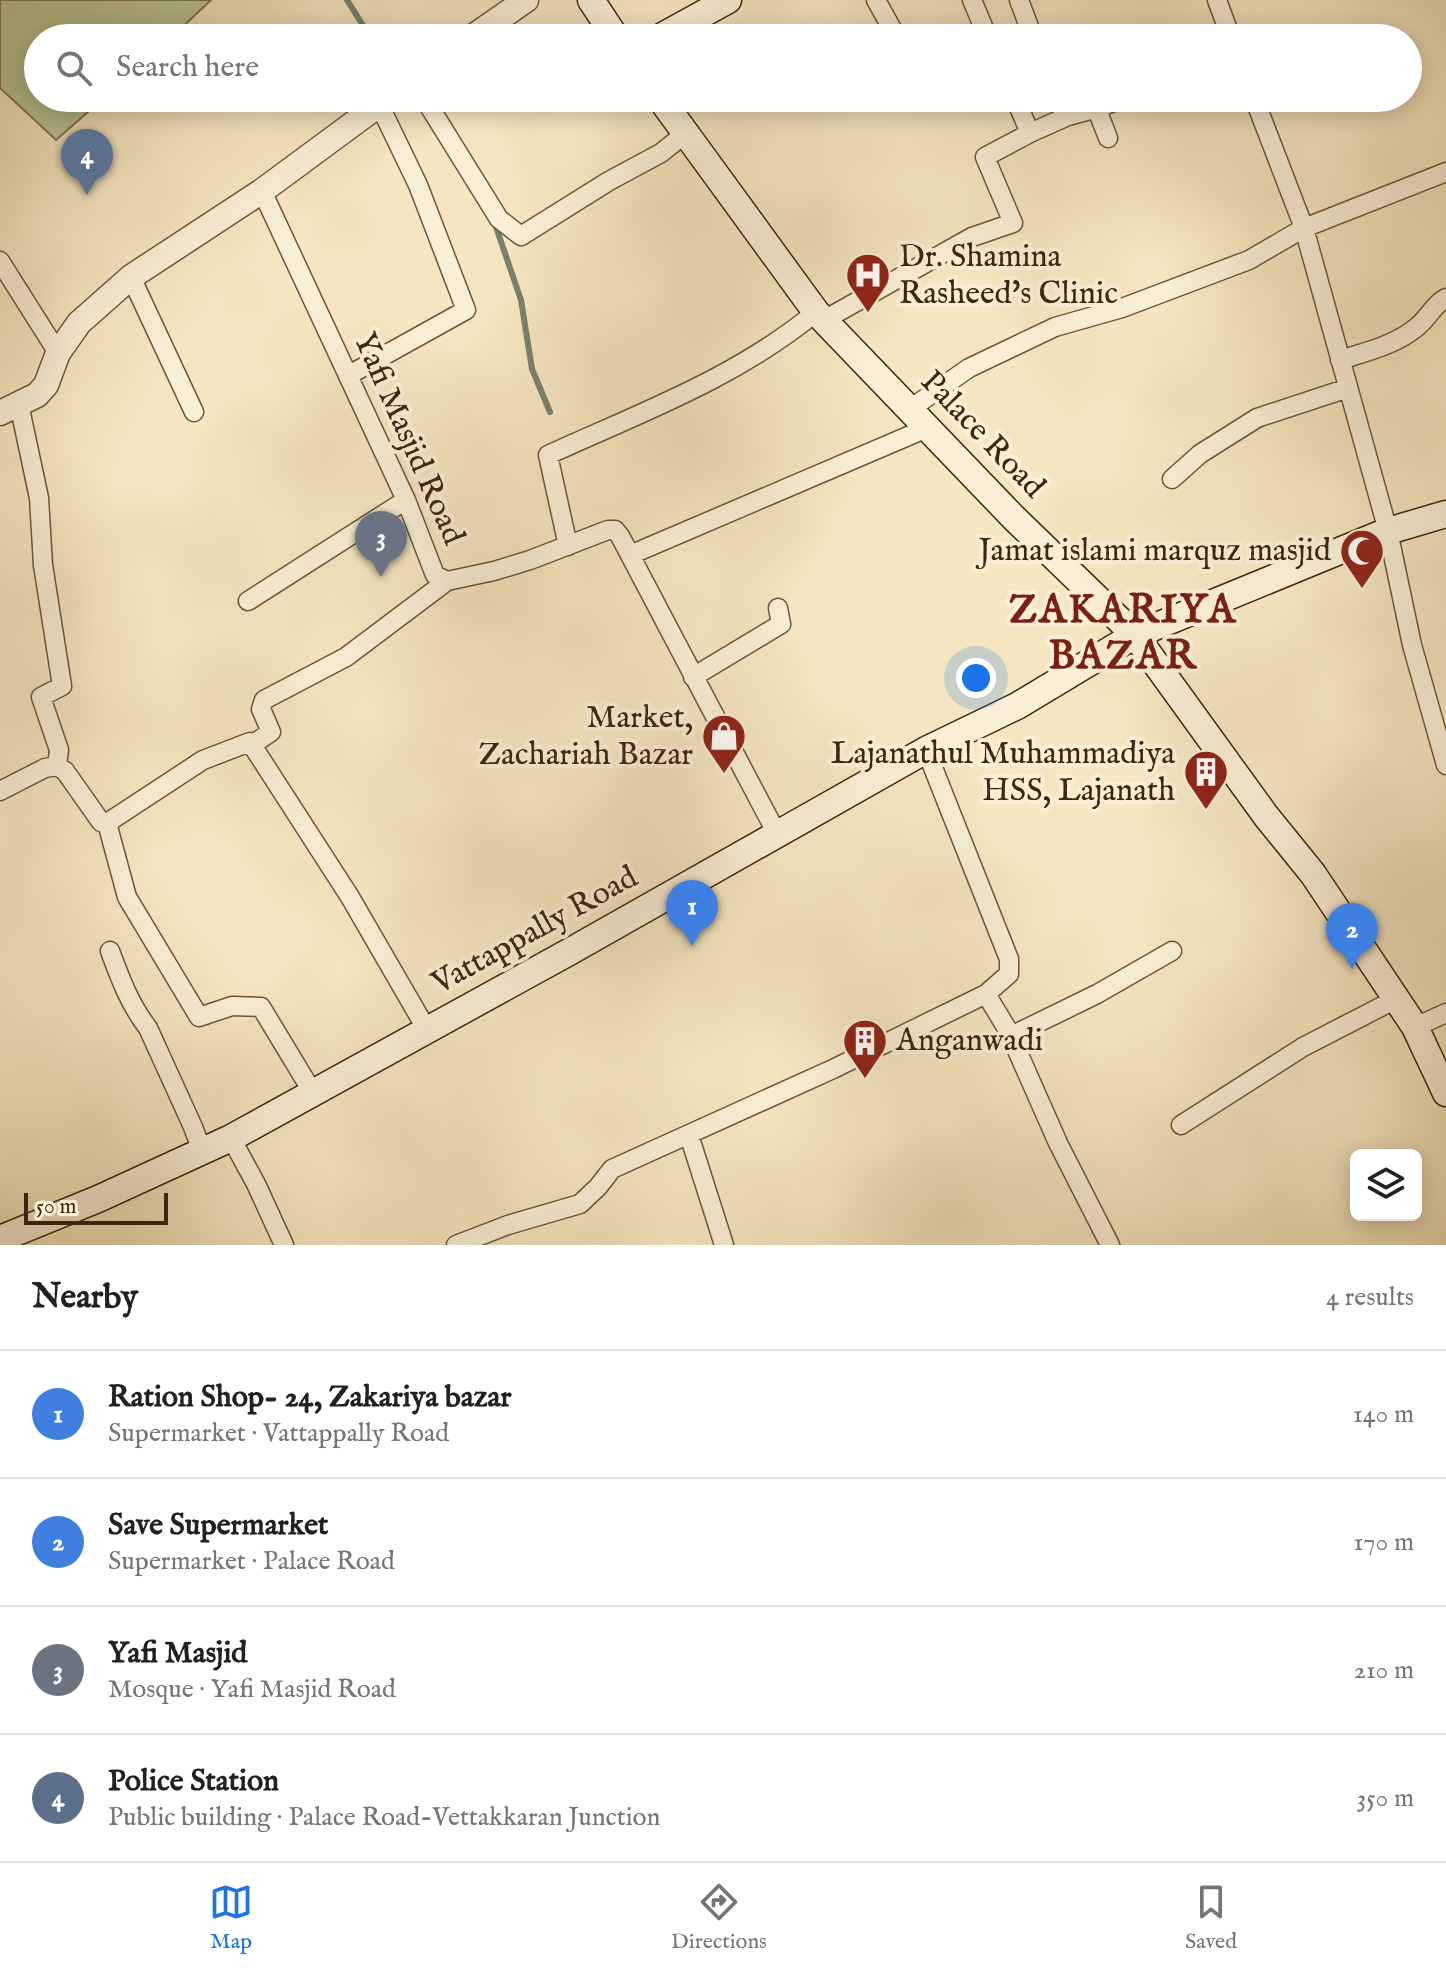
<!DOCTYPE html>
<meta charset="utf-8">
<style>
body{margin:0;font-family:"IM FELL English",serif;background:#f2f2f2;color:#202124}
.controls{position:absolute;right:24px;bottom:24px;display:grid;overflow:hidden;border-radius:12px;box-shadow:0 4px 20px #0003}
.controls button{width:72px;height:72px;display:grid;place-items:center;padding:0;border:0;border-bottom:2px solid #e0e0e0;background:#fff;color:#202124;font:40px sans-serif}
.scale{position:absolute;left:24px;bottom:20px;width:144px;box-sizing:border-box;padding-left:8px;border:4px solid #3e250e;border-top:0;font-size:22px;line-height:28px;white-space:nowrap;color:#3e250e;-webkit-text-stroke:6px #f8efd6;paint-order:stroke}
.you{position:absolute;left:976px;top:678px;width:28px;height:28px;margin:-20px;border:6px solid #fff;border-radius:50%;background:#1a73e8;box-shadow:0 0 0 12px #1a73e833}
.badge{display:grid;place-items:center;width:52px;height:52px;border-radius:50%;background:#1a73e8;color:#fff;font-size:26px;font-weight:700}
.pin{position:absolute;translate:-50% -66px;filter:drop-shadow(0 2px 4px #0008)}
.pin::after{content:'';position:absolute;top:42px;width:28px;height:24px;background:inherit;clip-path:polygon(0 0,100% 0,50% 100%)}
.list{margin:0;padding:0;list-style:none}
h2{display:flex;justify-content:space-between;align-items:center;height:104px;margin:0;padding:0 32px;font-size:34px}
h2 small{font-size:26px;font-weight:400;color:#757577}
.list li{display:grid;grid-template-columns:52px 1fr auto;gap:24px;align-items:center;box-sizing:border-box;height:128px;padding:0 32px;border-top:2px solid #e0e0e0}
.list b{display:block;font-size:30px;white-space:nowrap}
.list p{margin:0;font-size:26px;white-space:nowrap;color:#757577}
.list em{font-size:26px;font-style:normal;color:#757577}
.icon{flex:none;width:44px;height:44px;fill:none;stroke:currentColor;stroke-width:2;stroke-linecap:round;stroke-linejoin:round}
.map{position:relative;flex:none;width:1446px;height:1245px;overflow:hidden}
.search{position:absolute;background:#fff;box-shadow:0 4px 20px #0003;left:24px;right:24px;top:24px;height:88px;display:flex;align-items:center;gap:20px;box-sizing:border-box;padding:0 28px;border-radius:44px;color:#757577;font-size:30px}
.sheet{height:616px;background:#fff}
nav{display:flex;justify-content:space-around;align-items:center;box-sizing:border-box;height:112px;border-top:2px solid #e0e0e0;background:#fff;font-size:22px;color:#757577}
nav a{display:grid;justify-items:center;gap:4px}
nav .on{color:#1a73e8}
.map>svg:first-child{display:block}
.green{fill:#b8c695;stroke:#7b7652;stroke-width:2}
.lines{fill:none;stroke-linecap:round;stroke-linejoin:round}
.stream{stroke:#76826f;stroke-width:6}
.minor-casing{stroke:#6c553a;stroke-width:21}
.tertiary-casing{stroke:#6c553a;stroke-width:27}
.secondary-casing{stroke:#3e250e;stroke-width:29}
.minor{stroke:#f8efd6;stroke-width:18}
.tertiary{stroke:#f8efd6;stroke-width:24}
.secondary{stroke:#f8efd6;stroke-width:26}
.labels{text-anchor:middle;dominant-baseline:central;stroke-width:8;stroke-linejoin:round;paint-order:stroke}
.poi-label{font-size:32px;fill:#3e250e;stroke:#f8efd6;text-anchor:end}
.street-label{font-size:32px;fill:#3e250e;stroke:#f8efd6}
.district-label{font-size:40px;font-weight:bold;letter-spacing:2px;fill:#7a1f14;stroke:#f8efd6}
</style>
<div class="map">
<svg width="1446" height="1245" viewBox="0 0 1446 1245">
<rect width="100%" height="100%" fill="#f4e6c0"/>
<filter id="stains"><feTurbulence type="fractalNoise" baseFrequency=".0025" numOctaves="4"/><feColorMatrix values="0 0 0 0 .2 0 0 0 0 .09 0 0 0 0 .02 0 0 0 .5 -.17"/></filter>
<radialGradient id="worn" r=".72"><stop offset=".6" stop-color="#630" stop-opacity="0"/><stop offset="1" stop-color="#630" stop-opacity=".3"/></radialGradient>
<path class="green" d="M 0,0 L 211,0 L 171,38 L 38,38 L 38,98 L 104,98 L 56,140 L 0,88 Z"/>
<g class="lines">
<path class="stream" d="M 347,0 L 371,38
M 495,224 L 521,300 L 532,369 L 550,412"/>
<g class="minor-casing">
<path id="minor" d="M 876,0 L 897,38
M 972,0 L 988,38
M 1019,0 L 1031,32
M 1217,0 L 1231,38
M 424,98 L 499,219 L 521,236 L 609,181 L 661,153 L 686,133
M 1254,98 L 1304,228 L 1388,531 L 1412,645 L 1446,765
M 1030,133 L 1068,116 L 1101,107
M 1108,138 L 1098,112 L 1101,107 L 1122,98
M 262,191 L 406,500 L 435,575 L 447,581 L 494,571 L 530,560 L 608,530 L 615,530 L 620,536 L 777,834
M 0,261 L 58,353
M 131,277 L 194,412
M 824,320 L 972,237 L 1013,223 L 985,157 L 1030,133 L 1015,98
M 1340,360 C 1366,352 1398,344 1418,326 C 1429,317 1434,304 1446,298
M 349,375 L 466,310 L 418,185 L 379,104
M 19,404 L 39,498 L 43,565 L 62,686 L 41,697 L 59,750 L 57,766
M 910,409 L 969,368 L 1055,327 L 1122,308 L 1249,260 L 1304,228 L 1446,172
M 1172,479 L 1200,454 L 1257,418 L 1348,388
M 568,546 L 548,455 C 642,412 736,378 816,312
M 630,555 L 927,428
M 248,601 L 406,500
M 693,677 L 781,624 L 778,608
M 253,744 L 271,732 L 261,709 L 264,700 L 346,657 L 447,581
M 926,750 L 1009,959 L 1009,974 L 986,994 L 1009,1032 L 1058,1143 L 1110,1245
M 0,791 L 45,768 L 57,766 L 65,771 L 101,822 L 107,823 L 203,760 L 250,742 L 350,897 L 427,1030
M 107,823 L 127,897 L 199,1017 L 232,1006 L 261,1007 L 313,1093
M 110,951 C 120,978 130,1005 148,1028 L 193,1127 L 202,1151
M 1415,1027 L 1446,1013
M 1011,1036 L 1097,994 L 1172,951
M 1181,1125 L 1303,1047 L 1396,999
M 689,1135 L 724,1245
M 231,1138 L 256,1184 L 284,1245
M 456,1245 L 508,1225 L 580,1204 L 598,1187 L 612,1169 L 833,1069 L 986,994"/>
</g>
<g class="tertiary-casing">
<path id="tertiary" d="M 471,38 L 526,0
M 0,413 L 37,395 L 46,385 L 58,353 L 79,323 L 131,277 L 262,191 L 388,98"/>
</g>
<g class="secondary-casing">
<path id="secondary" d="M 591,0 L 616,38
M 659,38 L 728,0
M 660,98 L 816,312 L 1014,518 L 1135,635 L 1266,816 L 1313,874 L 1415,1027 L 1446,1093
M 0,1239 L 98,1199 L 231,1138 L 569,952 L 926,750 L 1017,706 L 1135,635 L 1388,531 L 1446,514"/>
</g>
<use href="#minor" class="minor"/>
<use href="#tertiary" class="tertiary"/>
<use href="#secondary" class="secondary"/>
</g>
<defs>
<g id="hospital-pin" transform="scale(2.3)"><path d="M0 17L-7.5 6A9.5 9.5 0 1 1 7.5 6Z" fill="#8f2418" stroke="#f8efd6"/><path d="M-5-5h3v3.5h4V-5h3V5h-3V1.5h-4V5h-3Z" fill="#fff"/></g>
<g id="mosque-pin" transform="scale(2.3)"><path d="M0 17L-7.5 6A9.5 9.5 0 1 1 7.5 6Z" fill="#8f2418" stroke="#f8efd6"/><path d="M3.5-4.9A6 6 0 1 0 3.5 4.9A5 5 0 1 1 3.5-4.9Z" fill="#fff"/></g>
<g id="shop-pin" transform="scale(2.3)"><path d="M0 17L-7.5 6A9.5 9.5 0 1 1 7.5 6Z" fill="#8f2418" stroke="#f8efd6"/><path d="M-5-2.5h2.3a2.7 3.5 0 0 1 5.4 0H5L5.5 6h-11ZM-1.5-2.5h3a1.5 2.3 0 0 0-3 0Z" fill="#fff"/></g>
<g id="building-pin" transform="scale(2.3)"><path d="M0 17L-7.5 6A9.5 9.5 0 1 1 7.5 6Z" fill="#8f2418" stroke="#f8efd6"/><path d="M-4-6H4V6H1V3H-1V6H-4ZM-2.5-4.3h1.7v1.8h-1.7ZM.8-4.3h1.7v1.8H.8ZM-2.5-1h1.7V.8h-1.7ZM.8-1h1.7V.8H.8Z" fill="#fff"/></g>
</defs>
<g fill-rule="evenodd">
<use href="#hospital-pin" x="868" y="275"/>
<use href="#mosque-pin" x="1362" y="551"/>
<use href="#shop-pin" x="724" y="736"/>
<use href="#building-pin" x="1206" y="772"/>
<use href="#building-pin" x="865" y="1041"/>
</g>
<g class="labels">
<g class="poi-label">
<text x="899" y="257" text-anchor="start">Dr. Shamina<tspan x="899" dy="37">Rasheed's Clinic</tspan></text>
<text x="1331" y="551">Jamat islami marquz masjid</text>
<text x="693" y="718">Market,<tspan x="693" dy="37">Zachariah Bazar</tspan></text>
<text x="1175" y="754">Lajanathul Muhammadiya<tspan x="1175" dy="37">HSS, Lajanath</tspan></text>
<text x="896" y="1041" text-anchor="start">Anganwadi</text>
</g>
<g class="street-label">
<text transform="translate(982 435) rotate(46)">Palace Road</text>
<text transform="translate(408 439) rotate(66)">Yafi Masjid Road</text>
<text transform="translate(535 931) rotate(-29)">Vattappally Road</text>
</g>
<g class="district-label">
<text x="1123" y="611">ZAKARIYA<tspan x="1123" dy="46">BAZAR</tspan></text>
</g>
</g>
<rect width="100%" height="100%" filter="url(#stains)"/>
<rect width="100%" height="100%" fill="url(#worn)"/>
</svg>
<div class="controls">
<button><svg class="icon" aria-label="layers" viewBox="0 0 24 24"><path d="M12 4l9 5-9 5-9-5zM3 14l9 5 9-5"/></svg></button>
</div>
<div class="scale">50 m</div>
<div class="you"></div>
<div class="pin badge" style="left:692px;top:946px;background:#3f7fe0">1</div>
<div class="pin badge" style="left:1352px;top:969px;background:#3f7fe0">2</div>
<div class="pin badge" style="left:381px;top:577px;background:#6b7280">3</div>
<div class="pin badge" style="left:87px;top:195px;background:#5c6f8a">4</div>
<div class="search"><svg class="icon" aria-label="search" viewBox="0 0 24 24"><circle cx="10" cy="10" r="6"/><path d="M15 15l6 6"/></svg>Search here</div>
</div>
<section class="sheet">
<h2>Nearby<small>4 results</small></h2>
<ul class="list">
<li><span class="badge" style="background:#3f7fe0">1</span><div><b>Ration Shop- 24, Zakariya bazar</b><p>Supermarket · Vattappally Road</p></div><em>140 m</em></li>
<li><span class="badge" style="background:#3f7fe0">2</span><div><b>Save Supermarket</b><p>Supermarket · Palace Road</p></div><em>170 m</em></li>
<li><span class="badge" style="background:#6b7280">3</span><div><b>Yafi Masjid</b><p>Mosque · Yafi Masjid Road</p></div><em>210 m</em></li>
<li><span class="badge" style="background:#5c6f8a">4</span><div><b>Police Station</b><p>Public building · Palace Road-Vettakkaran Junction</p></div><em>350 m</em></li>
</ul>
</section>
<nav>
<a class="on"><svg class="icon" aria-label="map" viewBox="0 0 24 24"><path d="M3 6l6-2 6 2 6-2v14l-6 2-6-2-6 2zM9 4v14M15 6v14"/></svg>Map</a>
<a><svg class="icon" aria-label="directions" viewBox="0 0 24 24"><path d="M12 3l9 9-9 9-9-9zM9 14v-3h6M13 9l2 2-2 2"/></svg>Directions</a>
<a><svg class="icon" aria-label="saved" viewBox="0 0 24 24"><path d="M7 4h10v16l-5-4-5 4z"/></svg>Saved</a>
</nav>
